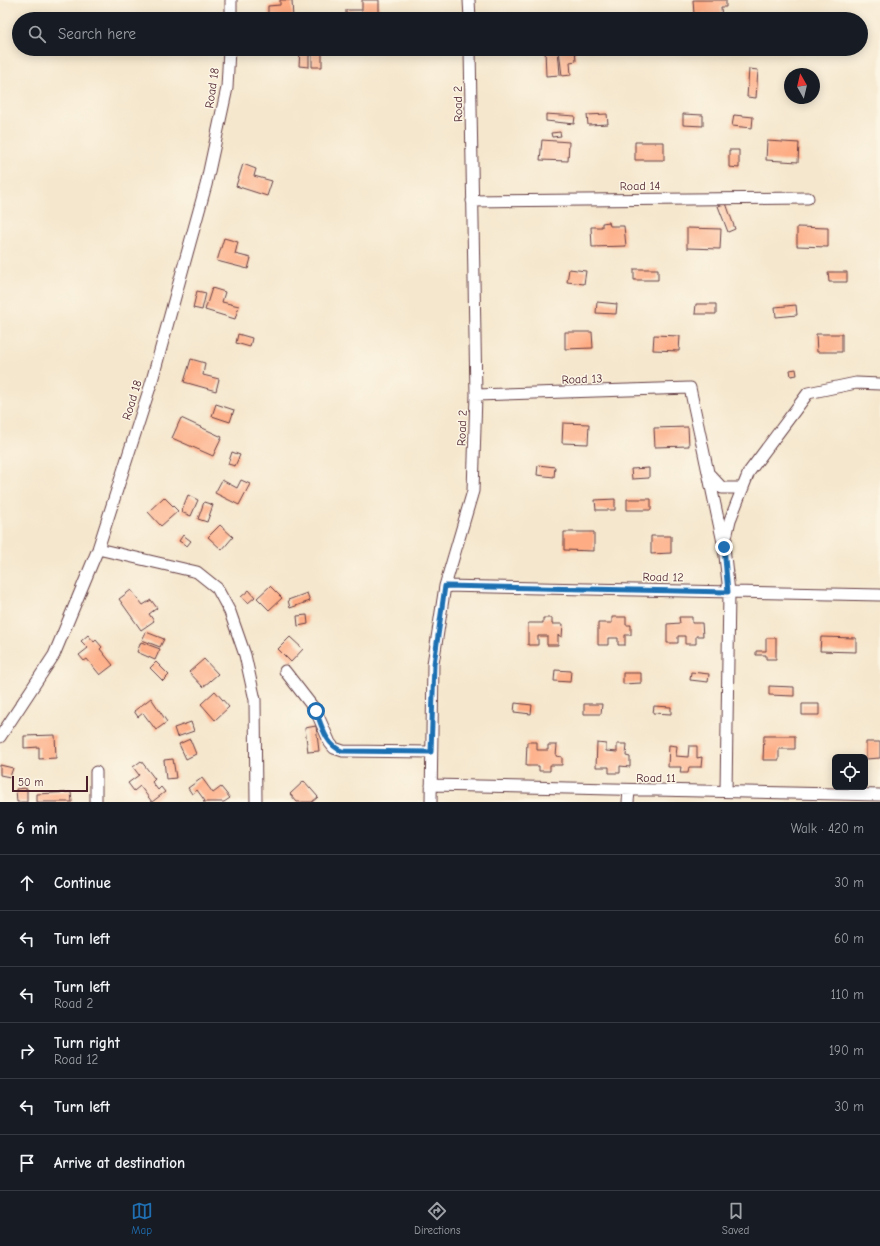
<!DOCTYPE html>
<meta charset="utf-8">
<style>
body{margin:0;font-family:"Comic Neue",sans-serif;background:#242831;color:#f1f3f6}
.controls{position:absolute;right:12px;bottom:12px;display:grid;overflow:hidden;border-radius:6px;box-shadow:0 2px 10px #0003}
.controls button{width:36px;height:36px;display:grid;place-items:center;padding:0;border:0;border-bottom:1px solid #363941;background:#171b24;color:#f1f3f6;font:20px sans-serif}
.compass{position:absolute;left:784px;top:68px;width:36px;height:36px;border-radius:50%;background:#171b24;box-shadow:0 2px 10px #0003;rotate:352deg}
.scale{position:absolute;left:12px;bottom:10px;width:76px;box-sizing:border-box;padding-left:4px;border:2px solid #4a1f2b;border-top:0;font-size:11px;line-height:14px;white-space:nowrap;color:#4a1f2b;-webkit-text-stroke:3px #fcf5e5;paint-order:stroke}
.stop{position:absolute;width:12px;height:12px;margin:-9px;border:3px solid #1f6fb2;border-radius:50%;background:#fff}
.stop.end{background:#1f6fb2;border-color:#fff;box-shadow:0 1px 4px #0008}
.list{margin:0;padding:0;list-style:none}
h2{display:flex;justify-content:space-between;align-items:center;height:52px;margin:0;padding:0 16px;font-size:17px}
h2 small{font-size:13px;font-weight:400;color:#9ea1a6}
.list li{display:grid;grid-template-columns:26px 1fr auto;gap:12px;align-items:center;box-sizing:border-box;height:56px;padding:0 16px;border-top:1px solid #363941}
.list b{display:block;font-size:15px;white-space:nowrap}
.list p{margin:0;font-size:13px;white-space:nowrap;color:#9ea1a6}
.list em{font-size:13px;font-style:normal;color:#9ea1a6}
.icon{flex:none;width:22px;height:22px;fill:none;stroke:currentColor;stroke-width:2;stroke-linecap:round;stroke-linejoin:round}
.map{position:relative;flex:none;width:880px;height:802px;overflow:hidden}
.search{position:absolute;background:#171b24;box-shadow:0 2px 10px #0003;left:12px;right:12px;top:12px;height:44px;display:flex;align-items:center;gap:10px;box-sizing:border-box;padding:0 14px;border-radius:22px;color:#9ea1a6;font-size:15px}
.sheet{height:388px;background:#171b24}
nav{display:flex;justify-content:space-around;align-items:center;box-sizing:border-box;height:56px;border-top:1px solid #363941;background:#171b24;font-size:11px;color:#9ea1a6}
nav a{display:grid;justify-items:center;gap:2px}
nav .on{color:#1f6fb2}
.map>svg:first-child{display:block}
.building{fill:#fdac84}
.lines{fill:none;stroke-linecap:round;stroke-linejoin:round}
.street-casing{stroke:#643d43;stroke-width:13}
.street{stroke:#fff;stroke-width:11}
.route{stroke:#1f6fb2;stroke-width:5}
.labels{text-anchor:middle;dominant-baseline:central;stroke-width:3;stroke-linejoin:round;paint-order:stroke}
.street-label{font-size:12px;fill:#4a1f2b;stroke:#fcf5e5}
</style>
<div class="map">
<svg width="880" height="802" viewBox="0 0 880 802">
<rect width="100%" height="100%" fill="#fcf5e5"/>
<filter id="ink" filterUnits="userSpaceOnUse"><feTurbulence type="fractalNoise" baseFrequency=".025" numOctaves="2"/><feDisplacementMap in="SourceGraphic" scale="8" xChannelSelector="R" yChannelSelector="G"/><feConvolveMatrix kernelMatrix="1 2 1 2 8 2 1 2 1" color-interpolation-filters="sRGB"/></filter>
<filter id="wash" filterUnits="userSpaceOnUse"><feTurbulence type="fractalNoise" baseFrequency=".012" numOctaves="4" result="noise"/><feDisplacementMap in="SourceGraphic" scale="16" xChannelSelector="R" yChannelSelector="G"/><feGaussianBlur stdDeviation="0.9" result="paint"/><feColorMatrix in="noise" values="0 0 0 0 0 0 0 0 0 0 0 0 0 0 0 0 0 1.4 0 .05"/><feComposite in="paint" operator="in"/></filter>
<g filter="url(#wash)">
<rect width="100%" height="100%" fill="#f5e7cd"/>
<g id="blocks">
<path class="building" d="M 280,0 L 292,0 L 293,19 L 275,19 L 275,16 L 268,16 L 268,6 L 280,5 Z
M 362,0 L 379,0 L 379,19 L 346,19 L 346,10 L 362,10 Z
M 693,0 L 726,0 L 726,7 L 721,7 L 722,19 L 706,19 L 706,14 L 694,15 Z
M 426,13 L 426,19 L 418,19 L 418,14 Z
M 545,49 L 558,49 L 560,75 L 546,76 Z
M 559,49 L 575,49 L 576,61 L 570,62 L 571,75 L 562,76 Z
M 300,50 L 309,50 L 309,67 L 299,66 Z
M 312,51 L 322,51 L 322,67 L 312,67 Z
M 749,69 L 758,70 L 756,98 L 747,97 Z
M 546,114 L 575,116 L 574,124 L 546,121 Z
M 607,114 L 608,124 L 588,125 L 587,115 Z
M 683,114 L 703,115 L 703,126 L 683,125 Z
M 734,115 L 753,117 L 752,128 L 732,126 Z
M 560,132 L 561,136 L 552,137 L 551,133 Z
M 542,140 L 569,142 L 568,161 L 540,160 Z
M 767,141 L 799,143 L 798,162 L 766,160 Z
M 635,142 L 664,142 L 664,160 L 635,160 Z
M 729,150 L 739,150 L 739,168 L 729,167 Z
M 243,164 L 256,169 L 254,176 L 272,181 L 267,196 L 236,186 Z
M 726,203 L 735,229 L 728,232 L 718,206 Z
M 609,222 L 610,226 L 624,226 L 626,246 L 592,247 L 591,227 L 602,227 L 602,223 Z
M 797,227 L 828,228 L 828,247 L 797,246 Z
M 687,228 L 721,229 L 720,249 L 687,248 Z
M 224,238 L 238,242 L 235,254 L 251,258 L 248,269 L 217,261 Z
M 569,269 L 586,271 L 584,284 L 567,282 Z
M 634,269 L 658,269 L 658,280 L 634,280 Z
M 828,272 L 847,272 L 847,282 L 829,282 Z
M 212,288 L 225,292 L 222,302 L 239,306 L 235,319 L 205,310 Z
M 197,291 L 206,293 L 202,310 L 193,308 Z
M 597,302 L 617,304 L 616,314 L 596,313 Z
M 696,304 L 716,304 L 716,314 L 695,314 Z
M 796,305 L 797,315 L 776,317 L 775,307 Z
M 565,332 L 592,332 L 593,348 L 565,349 Z
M 238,334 L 252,338 L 250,347 L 236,343 Z
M 816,334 L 842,334 L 842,352 L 817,352 Z
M 654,335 L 680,336 L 679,351 L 653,350 Z
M 191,359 L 205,363 L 203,375 L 219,379 L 216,391 L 184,382 Z
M 796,369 L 797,375 L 791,376 L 790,370 Z
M 216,404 L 234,410 L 230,422 L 212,416 Z
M 181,418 L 222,437 L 213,456 L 172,438 Z
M 563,423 L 589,424 L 588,444 L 562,443 Z
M 688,427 L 689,446 L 655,447 L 654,428 Z
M 232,452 L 240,455 L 235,466 L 228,464 Z
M 538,465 L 555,467 L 554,477 L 537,475 Z
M 649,468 L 649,478 L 632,479 L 631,469 Z
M 222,480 L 237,488 L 241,480 L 250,484 L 239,505 L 215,493 Z
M 188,495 L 198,500 L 191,516 L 181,512 Z
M 164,497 L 178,511 L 161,526 L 148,512 Z
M 615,499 L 615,510 L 596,510 L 595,500 Z
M 627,499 L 651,499 L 651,510 L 627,510 Z
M 204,502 L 213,505 L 207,522 L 198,519 Z
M 220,525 L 233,537 L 222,550 L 208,537 Z
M 564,532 L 594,532 L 594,551 L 564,550 Z
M 183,535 L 191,541 L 187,546 L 179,541 Z
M 651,536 L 671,536 L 671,553 L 651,554 Z
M 270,586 L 282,598 L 269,610 L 257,598 Z
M 131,590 L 143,605 L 151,600 L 157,608 L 149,614 L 154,621 L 141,630 L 119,599 Z
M 249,590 L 255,597 L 248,603 L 241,597 Z
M 307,593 L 310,601 L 290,608 L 288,600 Z
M 307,615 L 308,624 L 298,626 L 297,616 Z
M 612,617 L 626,617 L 626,625 L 631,625 L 631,635 L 625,635 L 625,645 L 618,645 L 618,638 L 608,638 L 608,645 L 598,645 L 598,623 L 612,623 Z
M 679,617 L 692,617 L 692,623 L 702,623 L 703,636 L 696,636 L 696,644 L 685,644 L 685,636 L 678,636 L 678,643 L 667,643 L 667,624 L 680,623 Z
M 543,618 L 552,618 L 552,624 L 563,624 L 562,637 L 558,635 L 558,645 L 547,645 L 547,636 L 538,636 L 538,645 L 528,645 L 528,623 L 543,623 Z
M 146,632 L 164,639 L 160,647 L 142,640 Z
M 88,635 L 94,642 L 96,640 L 102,647 L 100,649 L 113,665 L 100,675 L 87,659 L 84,661 L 79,655 L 88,648 L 81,641 Z
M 290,637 L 303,649 L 291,662 L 278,649 Z
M 821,637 L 856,638 L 856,652 L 820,651 Z
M 766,638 L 776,638 L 776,659 L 766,659 L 766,655 L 756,655 L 756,651 L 766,651 Z
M 141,642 L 160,649 L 155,660 L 137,652 Z
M 204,659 L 218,674 L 203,687 L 189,672 Z
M 156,662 L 169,675 L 163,681 L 150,668 Z
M 555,670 L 571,671 L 570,682 L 554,681 Z
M 691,672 L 709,674 L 708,682 L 690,680 Z
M 623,673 L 641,673 L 641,683 L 623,684 Z
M 769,686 L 794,687 L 794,696 L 769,695 Z
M 215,691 L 229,707 L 215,720 L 201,704 Z
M 151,698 L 167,722 L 156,730 L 143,713 L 138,717 L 134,711 Z
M 515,703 L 532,705 L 531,714 L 514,712 Z
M 584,704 L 602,704 L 601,714 L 584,714 Z
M 802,704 L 819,704 L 819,715 L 802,715 Z
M 654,706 L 671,707 L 671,714 L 653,713 Z
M 191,722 L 194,731 L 177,737 L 174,728 Z
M 316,726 L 319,751 L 308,752 L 305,728 Z
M 55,735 L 56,758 L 39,759 L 39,747 L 24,748 L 24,736 Z
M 764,736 L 795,736 L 795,749 L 779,749 L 779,760 L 763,760 Z
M 190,739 L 196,754 L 186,759 L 179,744 Z
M 527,742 L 537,742 L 537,750 L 548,750 L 548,745 L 557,745 L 556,756 L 562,757 L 562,765 L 550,765 L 550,771 L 539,771 L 539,766 L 526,766 Z
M 866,742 L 880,742 L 880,758 L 866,759 Z
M 597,743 L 606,744 L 606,751 L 617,752 L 617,744 L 627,744 L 626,756 L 630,757 L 630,767 L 620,766 L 620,773 L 609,773 L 609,767 L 596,767 Z
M 669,745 L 677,746 L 676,756 L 688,757 L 689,746 L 697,746 L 697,758 L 702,757 L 701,767 L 689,767 L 688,773 L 680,773 L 681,767 L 668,767 Z
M 173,759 L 176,778 L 166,779 L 164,760 Z
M 141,761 L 155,779 L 152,782 L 158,790 L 161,787 L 165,792 L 152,802 L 140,786 L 134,791 L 128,783 L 139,775 L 133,767 Z
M 0,765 L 13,768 L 10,777 L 0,775 Z
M 202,778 L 213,793 L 221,787 L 230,798 L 224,802 L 203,802 L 205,801 L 197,790 L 192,794 L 188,788 Z
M 304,781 L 318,797 L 312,802 L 297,802 L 290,794 Z
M 27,788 L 27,802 L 17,802 L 16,789 Z
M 71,792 L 72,802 L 37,802 L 37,794 Z"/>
</g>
</g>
<g filter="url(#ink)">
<use href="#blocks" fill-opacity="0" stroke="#643d43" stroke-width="1"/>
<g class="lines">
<g class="street-casing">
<path id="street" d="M 469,0 L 470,19
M 231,19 L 231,0
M 472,201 L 808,198
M 476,395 L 690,388 L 724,547 L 729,592 L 726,791
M 710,475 L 722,488 L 743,488
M 725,542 L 730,520 L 749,472 L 808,393 L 856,383 L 880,384
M 98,549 L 197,572 L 217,588 L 230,612 L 245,655 L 255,700 L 256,802
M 445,586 L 880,595
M 285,671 L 316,711 L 330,743 L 334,748 L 343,751 L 431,752
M 0,737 L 54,655 L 98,549 L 151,384 L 206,185 L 227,88 L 229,49
M 431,785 C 581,789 730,791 880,795
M 96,802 L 96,772
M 431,802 L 433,664 L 445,586 L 473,491 L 476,395 L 470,49
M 628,802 L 629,791"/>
</g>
<use href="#street" class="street"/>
</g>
</g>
<g class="lines" filter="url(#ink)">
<path class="route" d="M 316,711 C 322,727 326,745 342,751 L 431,752 L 434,664 L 445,586 L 728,592 L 724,547"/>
</g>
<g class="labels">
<g class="street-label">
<text transform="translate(212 88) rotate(-82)">Road 18</text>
<text transform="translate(458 104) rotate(-91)">Road 2</text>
<text transform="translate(640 186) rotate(-1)">Road 14</text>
<text transform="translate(582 379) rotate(-2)">Road 13</text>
<text transform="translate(132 400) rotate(-73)">Road 18</text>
<text transform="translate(462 428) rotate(-88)">Road 2</text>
<text transform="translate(663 577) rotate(1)">Road 12</text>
<text x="656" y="778">Road 11</text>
</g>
</g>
</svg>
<div class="controls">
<button><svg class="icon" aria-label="locate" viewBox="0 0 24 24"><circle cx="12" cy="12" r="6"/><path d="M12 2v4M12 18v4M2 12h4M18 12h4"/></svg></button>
</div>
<svg class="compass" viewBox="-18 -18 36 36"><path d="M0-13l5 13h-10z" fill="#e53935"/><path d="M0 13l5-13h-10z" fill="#9ea1a6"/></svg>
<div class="scale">50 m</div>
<div class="stop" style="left:316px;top:711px"></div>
<div class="stop end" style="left:724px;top:547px"></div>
<div class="search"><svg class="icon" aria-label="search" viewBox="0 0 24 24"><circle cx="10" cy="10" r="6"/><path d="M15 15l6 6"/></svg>Search here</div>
</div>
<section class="sheet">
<h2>6 min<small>Walk · 420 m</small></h2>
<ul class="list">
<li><svg class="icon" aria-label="ahead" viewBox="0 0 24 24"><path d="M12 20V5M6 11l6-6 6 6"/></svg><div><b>Continue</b></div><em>30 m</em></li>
<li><svg class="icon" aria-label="left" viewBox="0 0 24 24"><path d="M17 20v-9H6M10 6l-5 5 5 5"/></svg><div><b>Turn left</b></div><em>60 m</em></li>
<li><svg class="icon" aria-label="left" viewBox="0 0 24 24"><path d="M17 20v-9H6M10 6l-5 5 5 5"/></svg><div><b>Turn left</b><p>Road 2</p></div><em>110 m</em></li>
<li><svg class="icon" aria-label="right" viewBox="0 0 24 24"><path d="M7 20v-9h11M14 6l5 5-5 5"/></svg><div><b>Turn right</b><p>Road 12</p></div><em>190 m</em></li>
<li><svg class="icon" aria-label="left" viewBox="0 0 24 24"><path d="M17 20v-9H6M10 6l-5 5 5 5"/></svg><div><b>Turn left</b></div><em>30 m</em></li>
<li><svg class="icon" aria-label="arrive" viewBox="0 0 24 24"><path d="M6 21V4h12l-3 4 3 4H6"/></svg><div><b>Arrive at destination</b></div></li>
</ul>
</section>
<nav>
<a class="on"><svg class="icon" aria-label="map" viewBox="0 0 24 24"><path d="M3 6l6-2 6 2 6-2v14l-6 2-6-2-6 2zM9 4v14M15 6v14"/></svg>Map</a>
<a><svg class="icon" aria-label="directions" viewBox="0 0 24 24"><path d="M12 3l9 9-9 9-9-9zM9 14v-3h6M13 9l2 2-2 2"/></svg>Directions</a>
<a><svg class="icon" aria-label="saved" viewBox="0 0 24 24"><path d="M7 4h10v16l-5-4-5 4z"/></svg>Saved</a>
</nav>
